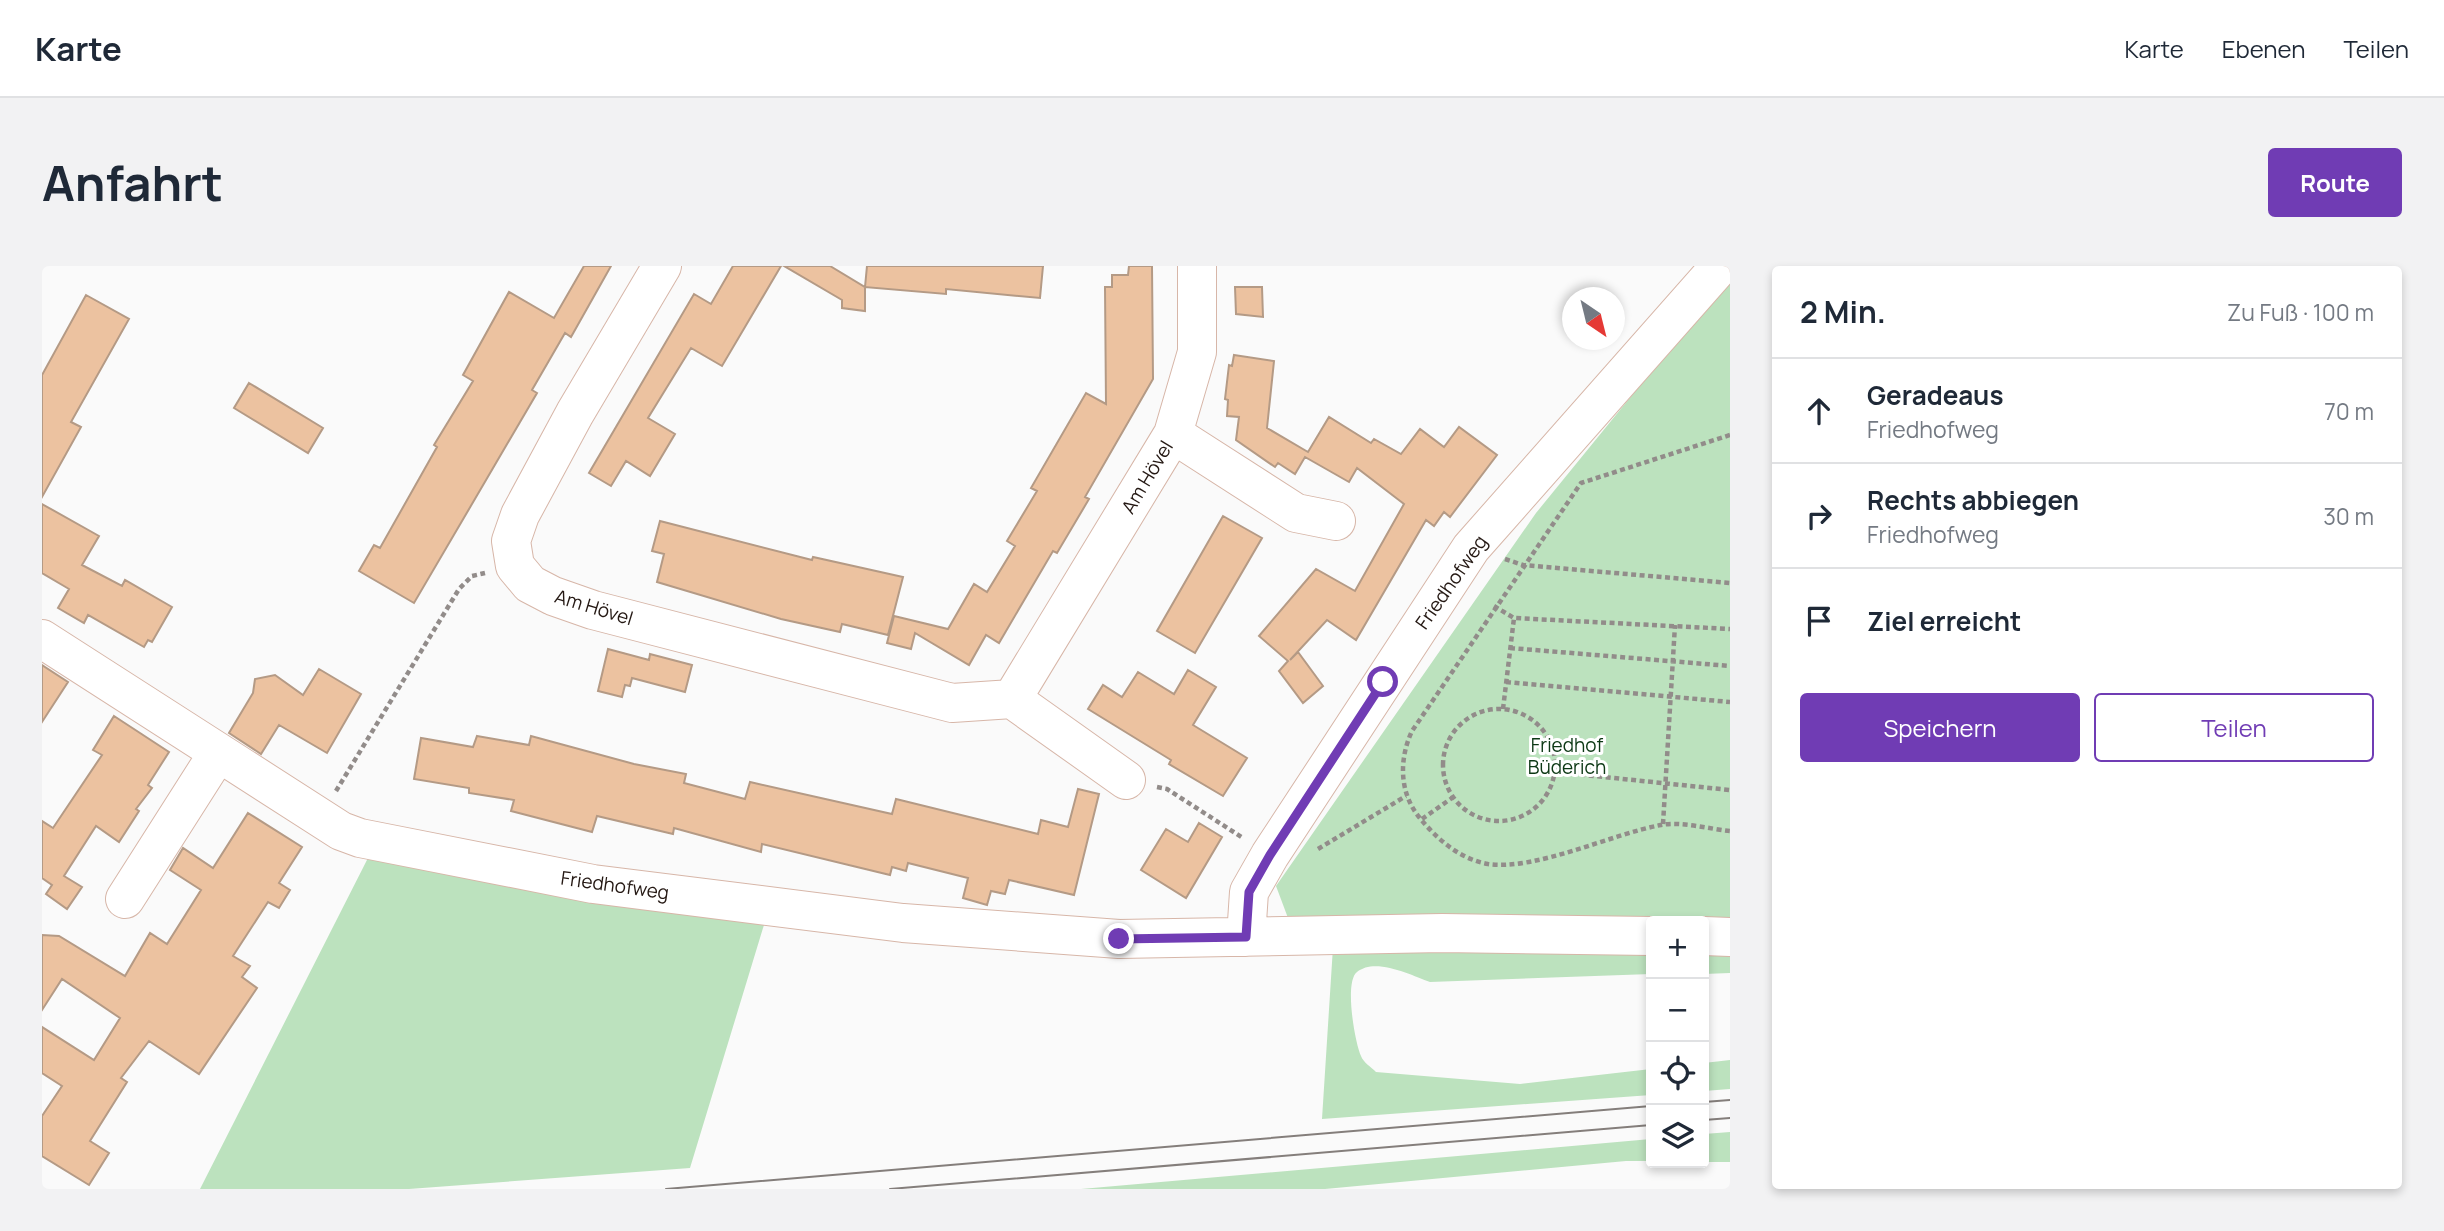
<!DOCTYPE html>
<html lang="de">
<meta charset="utf-8">
<style>
body{margin:0;font-family:Manrope,sans-serif;background:#f2f2f3;color:#1f2937}
.controls{position:absolute;right:21px;bottom:21px;display:grid;overflow:hidden;border-radius:7px;box-shadow:0 4px 10px #0003}
.controls button{width:63px;height:63px;display:grid;place-items:center;padding:0;border:0;border-bottom:2px solid #e0e1e3;background:#fff;color:#1f2937;font:35px sans-serif}
.compass{position:absolute;left:1520px;top:21px;width:63px;height:63px;border-radius:50%;background:#fff;box-shadow:0 4px 10px #0003;rotate:145deg}
.stop{position:absolute;width:21px;height:21px;margin:-16px;border:5px solid #703cb4;border-radius:50%;background:#fff}
.stop.end{background:#703cb4;border-color:#fff;box-shadow:0 2px 7px #0008}
.list{margin:0;padding:0;list-style:none}
h2{display:flex;justify-content:space-between;align-items:center;height:91px;margin:0;padding:0 28px;font-size:30px}
h2 small{font-size:23px;font-weight:400;color:#747a83}
.list li{display:grid;grid-template-columns:46px 1fr auto;gap:21px;align-items:center;box-sizing:border-box;height:105px;padding:0 28px;border-top:2px solid #e0e1e3}
.list b{display:block;font-size:26px;white-space:nowrap}
.list p{margin:0;font-size:23px;white-space:nowrap;color:#747a83}
.list em{font-size:23px;font-style:normal;color:#747a83}
.actions{display:flex;gap:14px;padding:21px 28px}
.actions a{flex:1;padding:16px 0;border:2px solid #703cb4;border-radius:7px;text-align:center;font-size:24px;color:#703cb4}
.actions .main{background:#703cb4;color:#fff}
.icon{flex:none;width:38px;height:38px;fill:none;stroke:currentColor;stroke-width:2;stroke-linecap:round;stroke-linejoin:round}
.map{position:relative;flex:none;width:1688px;height:923px;overflow:hidden;border-radius:7px}
header{display:flex;align-items:center;gap:42px;box-sizing:border-box;height:98px;padding:0 35px;background:#fff;border-bottom:2px solid #e0e1e3}
header strong{font-size:33px}
nav{display:flex;gap:38px;margin-inline-start:auto;font-size:24px}
.intro{display:flex;align-items:center;justify-content:space-between;box-sizing:border-box;height:168px;padding:0 42px}
h1{margin:0;font-size:49px}
.button{padding:18px 32px;border-radius:7px;background:#703cb4;color:#fff;font-size:24px;font-weight:700}
main{display:flex;gap:42px;padding:0 42px}
aside{flex:1;background:#fff;border-radius:7px;box-shadow:0 4px 10px #0003}
.map>svg:first-child{display:block}
.green{fill:#bce2be}
.building{fill:#ecc2a0;stroke:#b49a85;stroke-width:2}
.lines{fill:none;stroke-linecap:round;stroke-linejoin:round}
.minor-casing{stroke:#d7b6a8;stroke-width:40}
.path{stroke:#928c8a;stroke-width:4.5;stroke-dasharray:5 3.5;stroke-linecap:butt}
.minor{stroke:#fff;stroke-width:38}
.tram{stroke:#847e7b;stroke-width:2}
.route{stroke:#703cb4;stroke-width:9}
.labels{text-anchor:middle;dominant-baseline:central;stroke-width:6;stroke-linejoin:round;paint-order:stroke}
.street-label{font-size:19px;fill:#241813;stroke:#fff}
.park-label{font-size:19px;fill:#0c3814;stroke:#fff}
</style>
<header>
<strong>Karte</strong>
<nav><a>Karte</a><a>Ebenen</a><a>Teilen</a></nav>
</header>
<div class="intro"><h1>Anfahrt</h1><a class="button">Route</a></div>
<main>
<div class="map">
<svg width="1688" height="923" viewBox="0 0 1688 923">
<rect width="100%" height="100%" fill="#fafafa"/>
<path class="green" d="M 1688,9 L 1688,654 L 1395,653 L 1249,660 L 1234,620 L 1494,247 Z
M 327,590 L 725,649 L 648,902 L 367,923 L 158,923 Z
M 1291,681 L 1609,682 L 1609,708 L 1388,716 C 1369,709 1333,691 1315,706 C 1302,716 1313,777 1319,790 C 1321,796 1329,801 1334,806 L 1478,818 L 1609,803 L 1609,829 L 1280,853 Z
M 1662,682 L 1688,682 L 1688,707 L 1662,708 Z
M 1688,794 L 1688,823 L 1662,825 L 1662,797 Z
M 1688,866 L 1688,896 L 1662,896 L 1662,868 Z
M 1609,873 L 1609,895 L 1584,895 L 1283,923 L 1039,923 Z"/>
<path class="building" d="M 542,0 L 569,0 L 529,71 L 523,67 L 490,124 L 495,127 L 372,337 L 317,305 L 332,279 L 338,282 L 395,181 L 392,179 L 431,115 L 421,109 L 467,26 L 512,52 Z
M 691,0 L 739,0 L 680,100 L 649,82 L 606,152 L 633,168 L 608,210 L 584,195 L 569,220 L 547,207 L 652,28 L 669,38 Z
M 742,0 L 788,0 L 823,21 L 825,0 L 1001,0 L 998,32 L 904,23 L 904,28 L 823,21 L 823,45 L 800,42 L 800,34 Z
M 1087,0 L 1110,0 L 1111,113 L 1043,231 L 1047,233 L 1015,287 L 1011,285 L 957,377 L 944,369 L 927,399 L 873,367 L 869,383 L 845,377 L 852,350 L 906,363 L 932,318 L 945,326 L 973,280 L 965,275 L 995,225 L 989,222 L 1044,127 L 1064,138 L 1063,21 L 1070,21 L 1070,9 L 1086,9 Z
M 1193,21 L 1220,21 L 1221,51 L 1194,48 Z
M 44,29 L 87,53 L 29,156 L 39,161 L 0,231 L 0,109 Z
M 1192,89 L 1232,95 L 1225,162 L 1266,186 L 1287,151 L 1329,177 L 1332,173 L 1359,188 L 1378,163 L 1402,181 L 1417,161 L 1455,189 L 1408,251 L 1402,246 L 1392,260 L 1384,254 L 1314,374 L 1285,354 L 1248,394 L 1256,386 L 1281,420 L 1261,437 L 1237,405 L 1246,395 L 1217,370 L 1274,303 L 1313,325 L 1362,238 L 1315,202 L 1307,216 L 1263,191 L 1253,208 L 1236,197 L 1233,201 L 1194,174 L 1197,151 L 1185,150 L 1186,134 L 1183,133 L 1187,99 L 1190,100 Z
M 207,117 L 281,162 L 266,187 L 192,142 Z
M 0,238 L 57,270 L 40,299 L 80,320 L 83,314 L 130,341 L 110,376 L 106,374 L 102,381 L 46,349 L 42,357 L 16,342 L 27,323 L 0,307 Z
M 1181,250 L 1220,272 L 1153,387 L 1115,365 Z
M 618,255 L 770,294 L 771,291 L 861,311 L 846,369 L 800,358 L 798,366 L 739,353 L 615,316 L 622,288 L 610,285 Z
M 566,383 L 607,394 L 608,388 L 650,399 L 643,426 L 590,412 L 588,420 L 583,419 L 580,431 L 556,425 Z
M 0,399 L 26,416 L 0,456 Z
M 277,403 L 319,428 L 285,487 L 237,459 L 219,488 L 187,467 L 211,427 L 213,413 L 233,409 L 261,429 Z
M 1146,404 L 1174,421 L 1151,459 L 1205,492 L 1181,530 L 1127,498 L 1129,494 L 1046,443 L 1061,419 L 1080,431 L 1096,406 L 1132,428 Z
M 72,450 L 127,486 L 106,519 L 110,522 L 94,543 L 97,545 L 77,576 L 54,560 L 22,610 L 40,621 L 25,643 L 4,628 L 10,619 L 0,612 L 0,555 L 11,562 L 60,489 L 51,484 Z
M 435,470 L 487,479 L 489,470 L 592,498 L 644,508 L 642,517 L 703,533 L 708,516 L 850,548 L 854,533 L 996,568 L 999,554 L 1026,561 L 1036,523 L 1057,528 L 1032,629 L 967,614 L 963,628 L 949,625 L 945,639 L 921,632 L 926,612 L 866,597 L 864,605 L 850,601 L 848,609 L 720,578 L 719,586 L 632,562 L 631,568 L 555,550 L 550,566 L 469,545 L 472,534 L 427,527 L 427,522 L 372,513 L 379,472 L 431,481 Z
M 206,547 L 260,581 L 237,617 L 248,624 L 237,642 L 226,636 L 191,690 L 208,700 L 200,711 L 215,722 L 157,808 L 107,775 L 79,812 L 85,816 L 48,875 L 67,887 L 47,919 L 0,890 L 0,850 L 20,820 L 0,807 L 0,761 L 52,794 L 78,752 L 20,713 L 0,744 L 0,669 L 17,670 L 83,710 L 108,667 L 125,678 L 159,624 L 128,604 L 141,582 L 171,602 Z
M 1157,557 L 1180,571 L 1144,632 L 1099,604 L 1124,563 L 1146,576 Z"/>
<g class="lines">
<g class="minor-casing">
<path id="minor" d="M 620,0 L 533,147 L 478,249 L 469,275 L 473,300 L 488,318 L 511,330 L 551,344 L 910,437 L 970,433 L 1131,168 L 1155,86 L 1155,0
M 1131,168 L 1254,247 L 1294,255
M 0,373 L 299,565 L 318,572 L 551,618 L 861,657 L 1077,673 L 1400,667 L 1609,670
M 970,433 L 1084,514
M 83,633 L 176,487
M 1662,670 L 1688,671
M 1204,671 L 1207,626 L 1228,589 L 1429,282 L 1678,0"/>
</g>
<path class="path" d="M 1688,169 L 1539,217 L 1370,465 C 1357,493 1357,526 1377,551 C 1394,572 1417,593 1446,598 C 1493,605 1570,568 1619,559 C 1639,555 1667,563 1688,565
M 1463,293 L 1481,299 L 1688,317
M 1452,340 L 1472,352 L 1688,363
M 1468,382 L 1688,400
M 1464,416 L 1688,436
M1401 499a56 56 0 1 1 112 0a56 56 0 1 1-112 0Z
M 1461,443 L 1472,352
M 1513,506 L 1688,524
M 1115,521 L 1125,523 L 1201,572
M 294,525 L 417,323 L 430,310 L 443,307
M 1380,553 L 1410,532
M 1621,558 L 1633,359
M 1276,583 L 1364,530"/>
<use href="#minor" class="minor"/>
<path class="tram" d="M 1662,836 L 1688,834
M 1662,854 L 1688,852
M 624,923 L 1609,840
M 848,923 L 1609,859"/>
</g>
<g class="lines">
<path class="route" d="M 1077,673 L 1204,671 L 1207,626 L 1228,589 L 1341,416"/>
</g>
<g class="labels">
<g class="street-label">
<text transform="translate(1105 211) rotate(-59)">Am Hövel</text>
<text transform="translate(1409 316) rotate(-55)">Friedhofweg</text>
<text transform="translate(552 341) rotate(17)">Am Hövel</text>
<text transform="translate(573 619) rotate(8)">Friedhofweg</text>
</g>
<g class="park-label">
<text x="1525" y="479">Friedhof<tspan x="1525" dy="22">Büderich</tspan></text>
</g>
</g>
</svg>
<div class="controls">
<button>+</button>
<button>−</button>
<button><svg class="icon" aria-label="locate" viewBox="0 0 24 24"><circle cx="12" cy="12" r="6"/><path d="M12 2v4M12 18v4M2 12h4M18 12h4"/></svg></button>
<button><svg class="icon" aria-label="layers" viewBox="0 0 24 24"><path d="M12 4l9 5-9 5-9-5zM3 14l9 5 9-5"/></svg></button>
</div>
<svg class="compass" viewBox="-18 -18 36 36"><path d="M0-13l5 13h-10z" fill="#e53935"/><path d="M0 13l5-13h-10z" fill="#747a83"/></svg>
<div class="stop" style="left:1341px;top:416px"></div>
<div class="stop end" style="left:1077px;top:673px"></div>
</div>
<aside>
<h2>2 Min.<small>Zu Fuß · 100 m</small></h2>
<ul class="list">
<li><svg class="icon" aria-label="ahead" viewBox="0 0 24 24"><path d="M12 20V5M6 11l6-6 6 6"/></svg><div><b>Geradeaus</b><p>Friedhofweg</p></div><em>70 m</em></li>
<li><svg class="icon" aria-label="right" viewBox="0 0 24 24"><path d="M7 20v-9h11M14 6l5 5-5 5"/></svg><div><b>Rechts abbiegen</b><p>Friedhofweg</p></div><em>30 m</em></li>
<li><svg class="icon" aria-label="arrive" viewBox="0 0 24 24"><path d="M6 21V4h12l-3 4 3 4H6"/></svg><div><b>Ziel erreicht</b></div></li>
</ul>
<div class="actions"><a class="main">Speichern</a><a>Teilen</a></div>
</aside>
</main>
